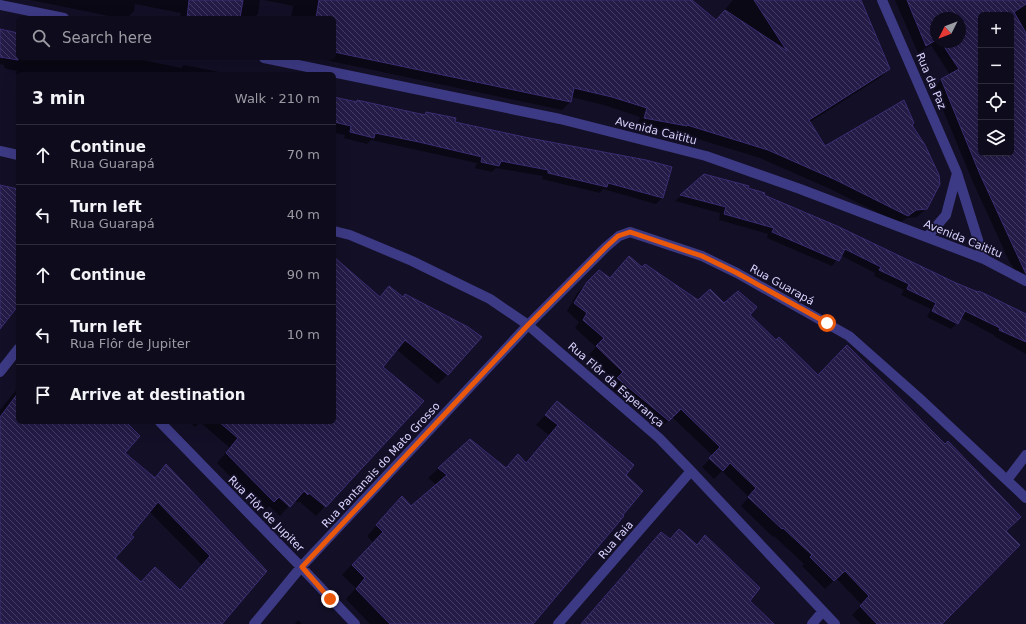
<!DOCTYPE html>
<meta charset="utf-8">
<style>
body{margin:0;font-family:"DejaVu Sans",sans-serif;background:#171425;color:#f1f3f6}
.controls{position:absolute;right:12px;top:12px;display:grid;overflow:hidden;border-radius:6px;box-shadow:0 4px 16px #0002}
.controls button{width:36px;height:36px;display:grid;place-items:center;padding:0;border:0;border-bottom:1px solid #2e2b3b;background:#0e0b1c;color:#f1f3f6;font:20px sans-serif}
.compass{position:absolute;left:930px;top:12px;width:36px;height:36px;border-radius:50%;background:#0e0b1c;box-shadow:0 4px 16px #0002;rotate:228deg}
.stop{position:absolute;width:12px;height:12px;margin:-9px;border:3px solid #ea580c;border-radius:50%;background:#fff}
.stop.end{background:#ea580c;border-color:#fff;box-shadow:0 1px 4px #0008}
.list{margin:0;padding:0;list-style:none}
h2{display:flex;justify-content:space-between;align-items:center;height:52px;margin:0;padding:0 16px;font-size:17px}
h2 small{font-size:13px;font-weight:400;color:#9b9ba3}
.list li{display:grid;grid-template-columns:26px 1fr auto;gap:12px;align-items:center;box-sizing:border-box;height:60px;padding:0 16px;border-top:1px solid #2e2b3b}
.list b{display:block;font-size:15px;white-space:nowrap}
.list p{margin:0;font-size:13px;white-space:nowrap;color:#9b9ba3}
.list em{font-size:13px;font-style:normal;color:#9b9ba3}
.icon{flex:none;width:22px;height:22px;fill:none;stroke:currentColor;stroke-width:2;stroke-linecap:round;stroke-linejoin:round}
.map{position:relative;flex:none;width:1026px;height:624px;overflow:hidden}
.search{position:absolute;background:#0e0b1c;box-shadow:0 4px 16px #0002;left:16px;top:16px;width:320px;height:44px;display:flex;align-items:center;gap:10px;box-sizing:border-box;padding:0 14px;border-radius:6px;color:#9b9ba3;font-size:15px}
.panel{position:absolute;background:#0e0b1c;box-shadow:0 4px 16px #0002;left:16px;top:72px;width:320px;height:352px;border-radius:6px}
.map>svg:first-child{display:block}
.shadow{fill:#0007;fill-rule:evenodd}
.building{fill:url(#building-back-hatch);stroke:#3b2d73;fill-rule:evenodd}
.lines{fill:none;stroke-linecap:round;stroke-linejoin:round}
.minor{stroke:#3d3a85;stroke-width:10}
.route{stroke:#ea580c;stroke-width:5}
.labels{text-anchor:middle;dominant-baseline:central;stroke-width:3.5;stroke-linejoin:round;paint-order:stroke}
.street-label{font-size:11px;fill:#d9d4ff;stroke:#130f26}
</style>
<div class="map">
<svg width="1026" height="624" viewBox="0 0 1026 624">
<defs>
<pattern id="building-back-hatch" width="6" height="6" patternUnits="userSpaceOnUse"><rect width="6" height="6" fill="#241b47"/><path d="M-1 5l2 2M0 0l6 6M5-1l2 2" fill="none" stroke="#433b63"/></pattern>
</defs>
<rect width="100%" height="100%" fill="#130f26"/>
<path class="shadow" d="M 30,0 L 260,0 L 258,14 L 253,18 L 180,18 L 181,13 L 135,4 L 134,11 L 127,18 L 119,18 Z
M 264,0 L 690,0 L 716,20 L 733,0 L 859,0 L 889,69 L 881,77 L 810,122 L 825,147 L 911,125 L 926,209 L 917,217 L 907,218 L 899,223 L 828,188 L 760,158 L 678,133 L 677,134 L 637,126 L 640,117 L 604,105 L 571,97 L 570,102 L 562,110 L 316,58 L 334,58 L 334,18 L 291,18 L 293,6 Z
M 895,0 L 1026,0 L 1026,280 L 1024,282 L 1010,263 L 972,180 L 934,88 L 941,80 L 950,75 L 931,45 L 918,53 ZM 981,15 L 1011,15 L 1011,153 L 981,153 ZM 936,18 L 960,18 L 960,42 L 936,42 Z
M 0,30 L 18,34 L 18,58 L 134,58 L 181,68 L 184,65 L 229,74 L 18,75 L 16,74 L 17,71 L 4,68 L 4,65 L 0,64 Z
M 334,97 L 424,116 L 426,113 L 663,197 L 656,204 L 603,189 L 600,193 L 542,179 L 543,176 L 496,168 L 492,172 L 475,168 L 477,163 L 371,140 L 367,144 L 344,138 L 345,135 L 334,133 Z
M 705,175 L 763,195 L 969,290 L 1026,315 L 1026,354 L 994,336 L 994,335 L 960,317 L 957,323 L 951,329 L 927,317 L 931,309 L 901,295 L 904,290 L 874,276 L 875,273 L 840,255 L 832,266 L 767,238 L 768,234 L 719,220 L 720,213 L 675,201 Z
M 629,257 L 642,268 L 699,301 L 724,305 L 748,315 L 776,341 L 1005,531 L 940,624 L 861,624 L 852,615 L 862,605 L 836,578 L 825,589 L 802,566 L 804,564 L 774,536 L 773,537 L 741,506 L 749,497 L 722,471 L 714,479 L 702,467 L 713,456 L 672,417 L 660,429 L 610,387 L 615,381 L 589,355 L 596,347 L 575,328 L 579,322 L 567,311 L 578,292 L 599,271 L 609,279 Z
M 334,272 L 448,374 L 438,384 L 396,349 L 381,367 L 422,401 L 316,516 L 299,501 L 298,503 L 294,500 L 280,516 L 269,506 L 264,511 L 217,463 L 230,448 L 200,422 L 195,427 L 190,422 L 334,422 Z
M 18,388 L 18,422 L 125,422 L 124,453 L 154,479 L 166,465 L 266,571 L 221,624 L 13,624 L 0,584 L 0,410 ZM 149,511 L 202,565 L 179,591 L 141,583 L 113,558 Z
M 557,402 L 624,475 L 531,624 L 370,624 L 346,599 L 356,588 L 342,575 L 373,542 L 367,536 L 402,497 L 411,507 L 437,485 L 428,478 L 470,440 L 505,468 L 518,455 L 525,463 L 549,435 L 536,425 Z
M 298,620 L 302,624 L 295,624 Z"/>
<path class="building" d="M 189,0 L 243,0 L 240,18 L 187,18 Z
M 319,0 L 692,0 L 716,20 L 725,10 L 787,51 L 754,0 L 861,0 L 890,69 L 809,120 L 825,146 L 904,100 L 914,123 L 912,125 L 925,145 L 939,175 L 940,184 L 927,209 L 916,210 L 908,216 L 836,180 L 768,150 L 687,125 L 687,126 L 644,118 L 647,108 L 612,97 L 574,88 L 571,102 L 334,52 L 334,18 L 316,18 Z
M 907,0 L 1026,0 L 1026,4 L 1014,12 L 1026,33 L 1026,274 L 979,172 L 941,79 L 959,69 L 941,42 L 960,42 L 960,18 L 936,18 L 936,40 L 926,46 ZM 981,15 L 1011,15 L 1011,153 L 981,153 Z
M 0,29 L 18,33 L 18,60 L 0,57 Z
M 334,97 L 357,102 L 357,100 L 425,115 L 426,112 L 456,118 L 455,122 L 529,138 L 646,160 L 672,167 L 663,198 L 608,183 L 607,187 L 548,173 L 548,170 L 501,161 L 499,166 L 481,162 L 482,157 L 419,142 L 375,133 L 374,138 L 350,132 L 351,126 L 334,122 Z
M 704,174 L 749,186 L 748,188 L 765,193 L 764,195 L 837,226 L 956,283 L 978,292 L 979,291 L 1026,314 L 1026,342 L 999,330 L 1000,328 L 965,311 L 958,324 L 932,311 L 936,303 L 907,289 L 909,284 L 879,270 L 881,267 L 845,249 L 839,261 L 772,232 L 774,228 L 724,214 L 726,207 L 680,195 Z
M 0,185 L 18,189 L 18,306 L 0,329 Z
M 629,256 L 642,267 L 645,264 L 698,300 L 710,289 L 724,303 L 738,291 L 757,307 L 750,315 L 776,340 L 779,337 L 818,375 L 847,345 L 934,433 L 945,444 L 948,441 L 1021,517 L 1006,531 L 1020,545 L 942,624 L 877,624 L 860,606 L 869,596 L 845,571 L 834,581 L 810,557 L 812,555 L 783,528 L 782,529 L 748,497 L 756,488 L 730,463 L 723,471 L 709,458 L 720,447 L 681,409 L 669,421 L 617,378 L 623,372 L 596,346 L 604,338 L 583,320 L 587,313 L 574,303 L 587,282 L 599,270 L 610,278 Z
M 334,257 L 380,297 L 389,286 L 403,297 L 405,294 L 468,327 L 482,337 L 448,375 L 405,340 L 383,367 L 424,401 L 326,507 L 309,493 L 308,495 L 304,491 L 290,507 L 279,497 L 274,502 L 226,453 L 238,438 L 219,422 L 334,422 Z
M 18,393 L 18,422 L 126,422 L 140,436 L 125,453 L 155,478 L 166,464 L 267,571 L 222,624 L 0,624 L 0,417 ZM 158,502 L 210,556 L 180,590 L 155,567 L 141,582 L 115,558 L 134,537 L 131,535 Z
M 557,401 L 634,465 L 626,475 L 643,491 L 623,515 L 624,516 L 533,624 L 390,624 L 356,589 L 365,578 L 352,565 L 383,532 L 376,525 L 402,496 L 411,506 L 447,475 L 438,468 L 470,439 L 506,468 L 518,454 L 526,463 L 558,425 L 545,415 Z
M 679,529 L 697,545 L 705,535 L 760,588 L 750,601 L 774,624 L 581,624 L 661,532 L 670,539 Z"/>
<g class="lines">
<path class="minor" d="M 882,0 L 957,173 L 984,259
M 0,5 L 64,18
M 264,58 L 560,119 L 706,156 L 800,189 L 984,259 L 1026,281
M 0,151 L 18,155
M 334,231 L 350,235 L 412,261 L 490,299 L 528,325 L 659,438 L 691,471 L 835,624
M 927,237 L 946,215 L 957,173
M 0,372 L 18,349
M 160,422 L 301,567 L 355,624
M 1007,480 L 1026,455
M 254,624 L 301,567 L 528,325 L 606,247 L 619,236 L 630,232 L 702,256 L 737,273 L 849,336 L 919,398 L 1026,498
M 558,624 L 691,471
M 812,624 L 823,611"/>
</g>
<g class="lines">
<path class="route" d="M 330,599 L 302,567 L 528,325 L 606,247 L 618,236 L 630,232 L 702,256 L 737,273 L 827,323"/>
</g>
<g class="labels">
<g class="street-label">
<text transform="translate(931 81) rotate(67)">Rua da Paz</text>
<text transform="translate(656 131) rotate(14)">Avenida Caititu</text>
<text transform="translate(963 239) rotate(22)">Avenida Caititu</text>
<text transform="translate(782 285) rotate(29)">Rua Guarapá</text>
<text transform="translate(616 385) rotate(41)">Rua Flôr da Esperança</text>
<text transform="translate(381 465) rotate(-47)">Rua Pantanais do Mato Grosso</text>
<text transform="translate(266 514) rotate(45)">Rua Flôr de Jupiter</text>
<text transform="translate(616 540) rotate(-49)">Rua Faia</text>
</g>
</g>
</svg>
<div class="controls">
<button>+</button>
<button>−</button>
<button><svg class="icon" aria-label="locate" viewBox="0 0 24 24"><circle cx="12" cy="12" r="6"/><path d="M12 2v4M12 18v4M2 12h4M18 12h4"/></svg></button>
<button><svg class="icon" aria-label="layers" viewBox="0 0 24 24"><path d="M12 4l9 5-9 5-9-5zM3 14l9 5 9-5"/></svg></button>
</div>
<svg class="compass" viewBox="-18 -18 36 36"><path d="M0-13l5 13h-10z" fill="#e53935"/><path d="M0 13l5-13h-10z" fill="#9b9ba3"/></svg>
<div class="stop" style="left:827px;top:323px"></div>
<div class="stop end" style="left:330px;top:599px"></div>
<div class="search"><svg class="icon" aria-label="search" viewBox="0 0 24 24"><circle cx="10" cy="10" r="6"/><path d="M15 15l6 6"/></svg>Search here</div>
<section class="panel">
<h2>3 min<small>Walk · 210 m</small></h2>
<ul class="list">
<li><svg class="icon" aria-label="ahead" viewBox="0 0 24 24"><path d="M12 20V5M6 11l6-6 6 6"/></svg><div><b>Continue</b><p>Rua Guarapá</p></div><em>70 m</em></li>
<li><svg class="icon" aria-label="left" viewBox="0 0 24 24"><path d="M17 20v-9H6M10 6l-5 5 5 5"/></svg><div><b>Turn left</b><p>Rua Guarapá</p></div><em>40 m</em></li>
<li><svg class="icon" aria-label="ahead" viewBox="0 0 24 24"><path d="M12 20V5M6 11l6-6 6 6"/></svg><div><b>Continue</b></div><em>90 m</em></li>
<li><svg class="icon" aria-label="left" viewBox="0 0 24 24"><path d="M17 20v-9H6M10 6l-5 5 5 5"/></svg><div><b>Turn left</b><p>Rua Flôr de Jupiter</p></div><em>10 m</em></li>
<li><svg class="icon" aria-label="arrive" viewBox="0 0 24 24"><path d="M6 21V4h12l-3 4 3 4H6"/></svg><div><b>Arrive at destination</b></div></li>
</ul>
</section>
</div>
